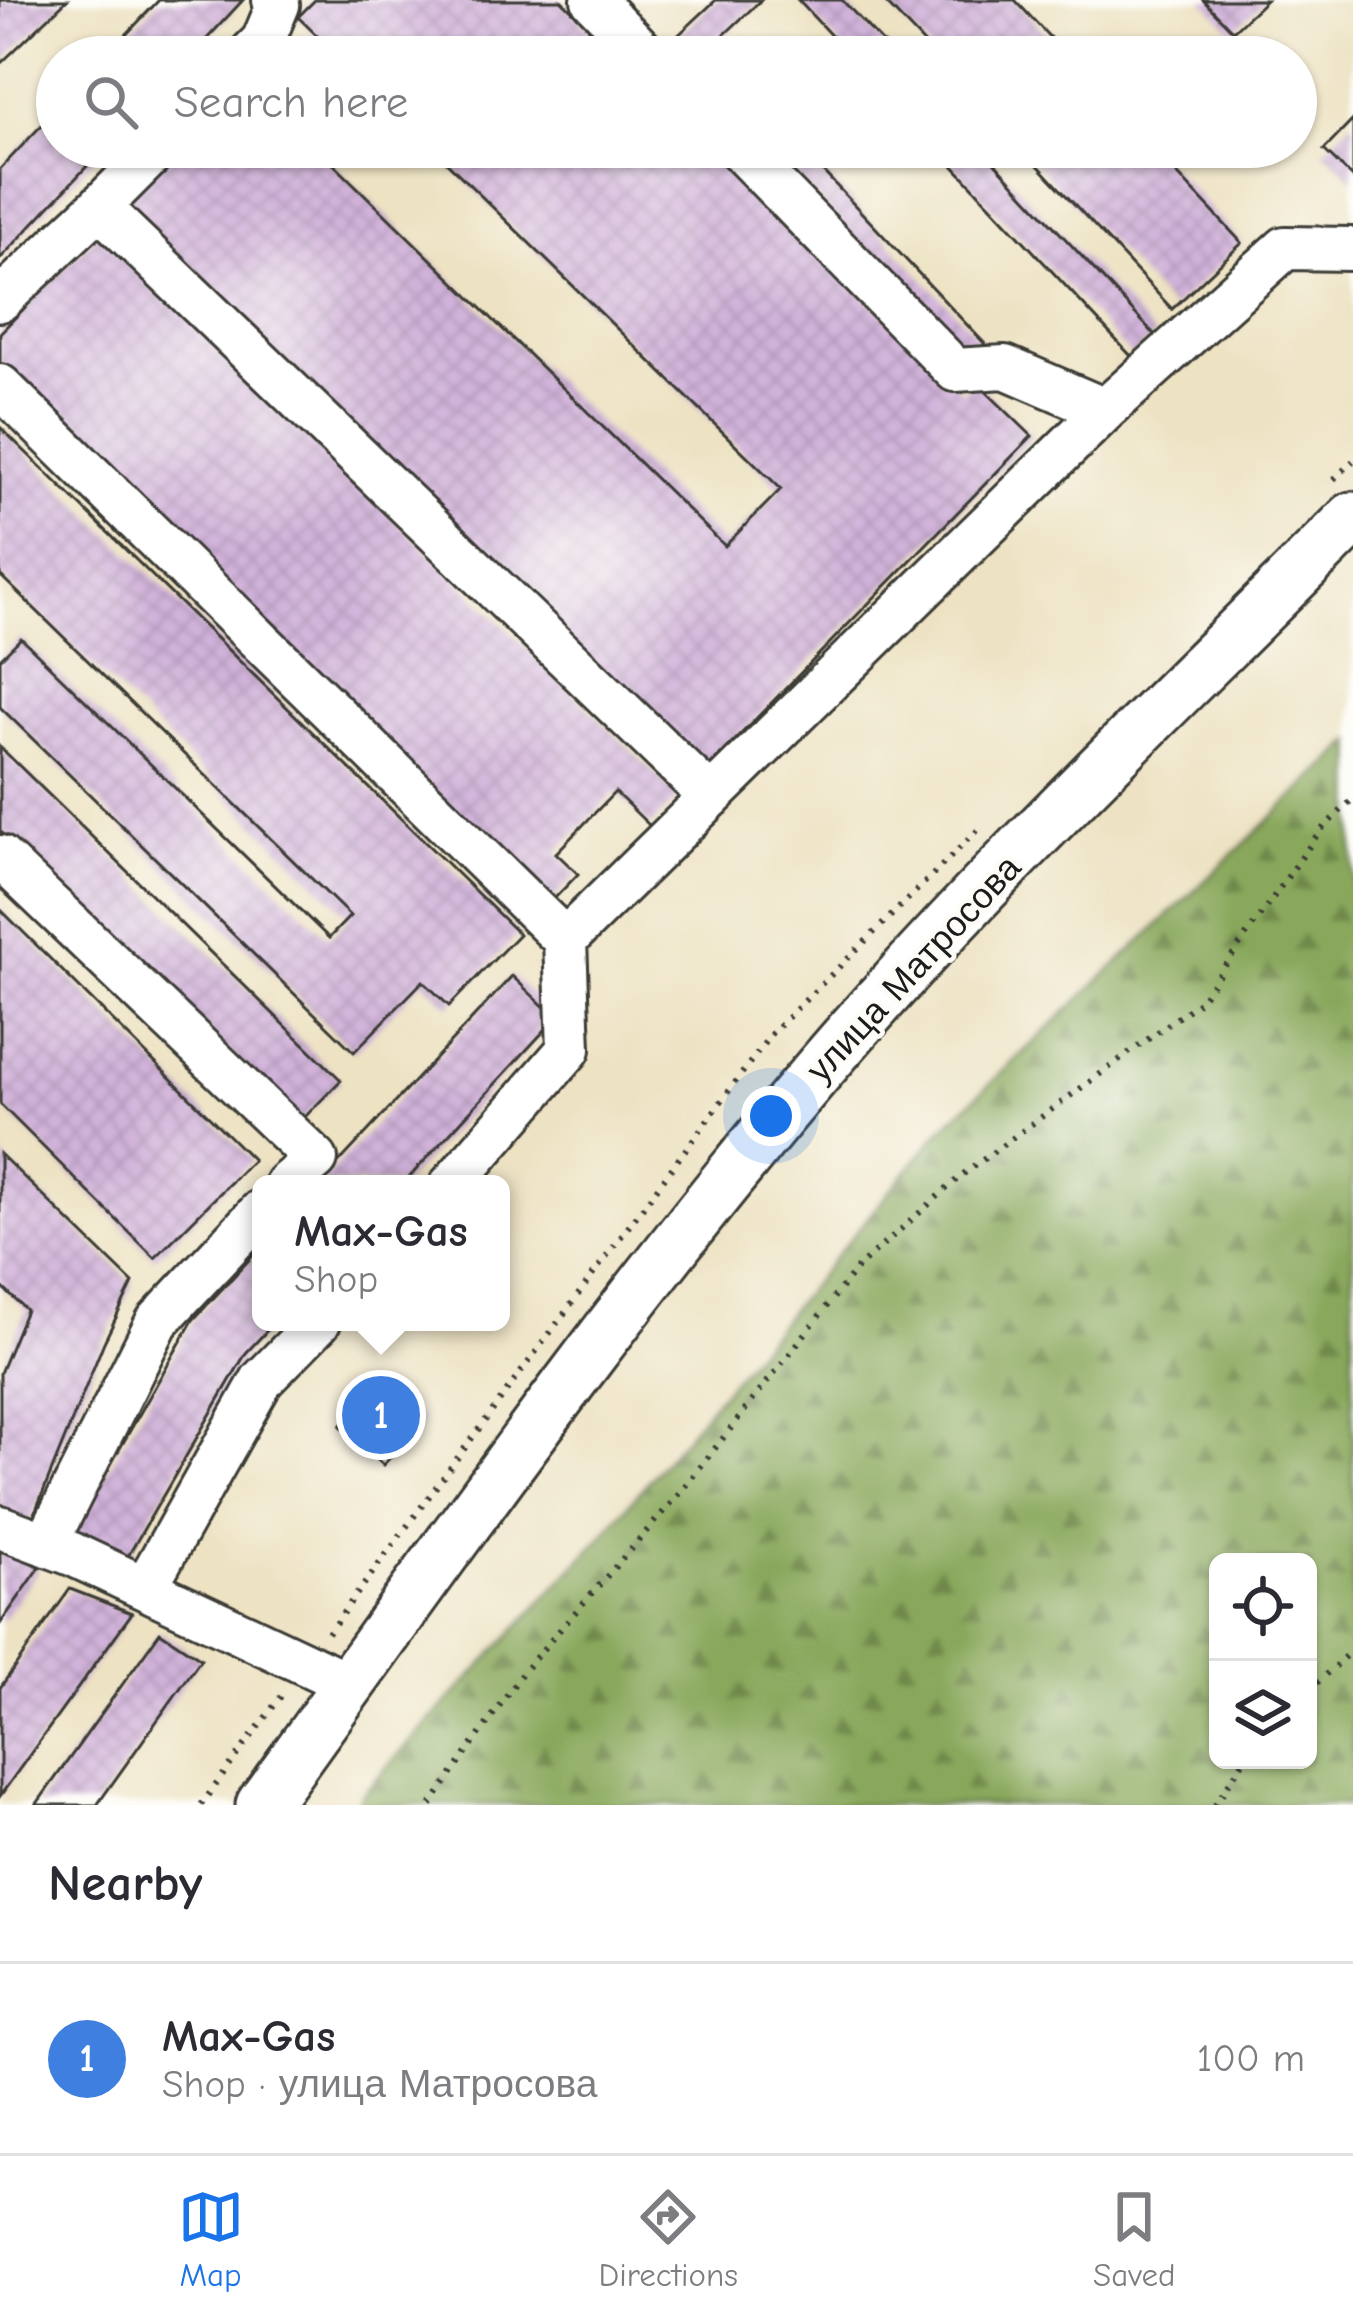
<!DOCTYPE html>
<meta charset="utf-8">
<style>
body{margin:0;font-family:"Comic Neue",sans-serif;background:#f2f2f3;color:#2b2b33}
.controls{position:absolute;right:36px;bottom:36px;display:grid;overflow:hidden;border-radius:18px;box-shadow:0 3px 9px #0004}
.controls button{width:108px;height:108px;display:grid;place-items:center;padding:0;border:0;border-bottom:3px solid #e1e1e2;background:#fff;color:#2b2b33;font:60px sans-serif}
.you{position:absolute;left:771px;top:1116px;width:42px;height:42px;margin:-30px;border:9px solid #fff;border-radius:50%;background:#1a73e8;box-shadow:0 0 0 18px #1a73e833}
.badge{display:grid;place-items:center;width:78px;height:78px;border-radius:50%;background:#1a73e8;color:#fff;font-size:39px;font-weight:700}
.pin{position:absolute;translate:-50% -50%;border:6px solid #fff;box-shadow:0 3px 12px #0006}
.popup{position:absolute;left:252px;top:1175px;width:258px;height:156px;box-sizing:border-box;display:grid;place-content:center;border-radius:18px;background:#fff;filter:drop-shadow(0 3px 9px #0005);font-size:39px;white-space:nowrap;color:#7c7c81}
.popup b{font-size:45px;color:#2b2b33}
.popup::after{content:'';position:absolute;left:50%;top:100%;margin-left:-24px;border:24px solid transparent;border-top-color:#fff}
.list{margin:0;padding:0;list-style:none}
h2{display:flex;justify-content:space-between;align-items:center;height:156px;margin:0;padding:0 48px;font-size:51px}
h2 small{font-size:39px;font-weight:400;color:#7c7c81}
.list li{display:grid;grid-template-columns:78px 1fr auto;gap:36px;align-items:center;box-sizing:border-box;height:192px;padding:0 48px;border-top:3px solid #e1e1e2}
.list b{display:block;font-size:45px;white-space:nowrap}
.list p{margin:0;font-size:39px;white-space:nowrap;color:#7c7c81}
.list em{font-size:39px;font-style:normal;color:#7c7c81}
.icon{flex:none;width:66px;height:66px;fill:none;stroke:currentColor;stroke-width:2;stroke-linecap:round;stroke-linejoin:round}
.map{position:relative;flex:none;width:1353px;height:1805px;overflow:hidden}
.search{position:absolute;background:#fff;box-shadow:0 3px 9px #0004;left:36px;right:36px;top:36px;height:132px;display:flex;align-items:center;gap:30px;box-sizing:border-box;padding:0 42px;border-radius:66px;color:#7c7c81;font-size:45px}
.sheet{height:348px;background:#fff}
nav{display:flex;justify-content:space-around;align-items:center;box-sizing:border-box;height:168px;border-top:3px solid #e1e1e2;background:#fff;font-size:33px;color:#7c7c81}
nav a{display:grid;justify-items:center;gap:6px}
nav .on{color:#1a73e8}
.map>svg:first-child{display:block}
.forest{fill:url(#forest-firs);stroke:#52623c;stroke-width:3;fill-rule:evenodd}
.building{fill:url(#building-cross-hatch)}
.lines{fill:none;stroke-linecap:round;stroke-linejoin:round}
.minor-casing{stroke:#3b3a35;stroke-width:48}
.major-casing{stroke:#3b3a35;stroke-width:57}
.path{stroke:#3b3a35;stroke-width:6;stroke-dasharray:3 9;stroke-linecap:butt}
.minor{stroke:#fff;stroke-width:42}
.major{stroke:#fff;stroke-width:51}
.labels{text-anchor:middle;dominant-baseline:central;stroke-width:9;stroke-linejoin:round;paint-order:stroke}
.street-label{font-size:36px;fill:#1c1c1c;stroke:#fdfcf7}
</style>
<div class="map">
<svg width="1353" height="1805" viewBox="0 0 1353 1805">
<defs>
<pattern id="forest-firs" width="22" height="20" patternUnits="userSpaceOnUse" patternTransform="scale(3)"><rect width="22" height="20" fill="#89a85c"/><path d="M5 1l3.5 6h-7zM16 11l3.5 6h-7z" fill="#6f884b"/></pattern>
<pattern id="building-cross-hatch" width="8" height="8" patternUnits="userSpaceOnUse" patternTransform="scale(3)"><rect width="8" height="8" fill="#d1b3da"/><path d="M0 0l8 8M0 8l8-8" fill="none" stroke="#b399ba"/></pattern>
</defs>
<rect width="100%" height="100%" fill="#fdfcf7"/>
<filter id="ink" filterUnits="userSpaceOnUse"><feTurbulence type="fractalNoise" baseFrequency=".00833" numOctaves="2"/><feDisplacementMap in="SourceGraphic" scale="24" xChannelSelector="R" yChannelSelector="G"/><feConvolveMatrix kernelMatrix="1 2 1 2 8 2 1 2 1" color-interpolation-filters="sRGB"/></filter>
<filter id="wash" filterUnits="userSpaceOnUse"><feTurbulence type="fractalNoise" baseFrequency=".004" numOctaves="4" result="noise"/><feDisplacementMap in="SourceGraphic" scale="48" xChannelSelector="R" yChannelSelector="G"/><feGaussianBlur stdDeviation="2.7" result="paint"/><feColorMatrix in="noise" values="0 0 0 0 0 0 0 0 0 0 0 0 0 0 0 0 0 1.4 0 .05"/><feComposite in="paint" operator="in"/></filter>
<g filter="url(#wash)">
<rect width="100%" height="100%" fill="#ede2c2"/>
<path class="forest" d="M 1353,741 L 1353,1805 L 358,1805 L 362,1794 L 599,1540 L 941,1130 ZM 1218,1562 L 1308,1562 L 1308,1760 L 1218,1760 Z"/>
<g id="blocks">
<path class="building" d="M 0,0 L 67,0 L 0,64 Z
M 159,0 L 243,0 L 190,57 L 105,57 Z
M 315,0 L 561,0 L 620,57 L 339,57 L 298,17 Z
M 716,0 L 761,0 L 709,49 L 716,57 L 684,57 L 670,43 Z
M 798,0 L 842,0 L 896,57 L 851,57 Z
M 883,0 L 1015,0 L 1068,57 L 937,57 Z
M 1203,0 L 1266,0 L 1233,31 Z
M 57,109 L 57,147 L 105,147 L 0,259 L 0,169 Z
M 1353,120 L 1353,178 L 1324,150 Z
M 171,147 L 316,147 L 725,546 L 781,489 L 431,147 L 712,147 L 963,392 L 974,380 L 1032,436 L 703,773 L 118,201 Z
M 768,147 L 800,147 L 985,344 L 967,360 Z
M 936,147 L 980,147 L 1155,335 L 1132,357 Z
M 1021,147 L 1152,147 L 1242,243 L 1172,309 Z
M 100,231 L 679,797 L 650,826 L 615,792 L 556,853 L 578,874 L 549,904 L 0,368 L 0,333 Z
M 0,427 L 519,934 L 449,1006 L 423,981 L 354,1052 L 0,707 L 0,659 L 21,638 L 329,938 L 350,916 L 0,575 Z
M 0,747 L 341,1080 L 300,1122 L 0,831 Z
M 0,909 L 253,1160 L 155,1258 L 0,1104 Z
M 512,976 L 556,1018 L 403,1184 L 319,1184 Z
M 0,1154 L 133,1283 L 104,1342 L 31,1522 L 0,1509 L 0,1373 L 26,1310 L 0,1285 Z
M 261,1247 L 261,1322 L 275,1322 L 246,1353 L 124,1563 L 70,1536 L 193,1320 Z
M 383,1382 L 424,1422 L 383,1465 L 341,1426 Z
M 0,1548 L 40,1567 L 0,1624 Z
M 70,1589 L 132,1613 L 0,1796 L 0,1688 Z
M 160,1632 L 201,1659 L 97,1805 L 36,1805 Z"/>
</g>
</g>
<g filter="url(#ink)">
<use href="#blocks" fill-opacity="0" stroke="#3b3a35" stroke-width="3"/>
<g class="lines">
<g class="minor-casing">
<path id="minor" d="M 593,0 L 648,57
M 247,57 L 263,41 L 278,5 L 274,0
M 159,147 L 99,207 L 711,797
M 737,147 L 955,370 L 1005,367 L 1105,410 L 1285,248 L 1353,249
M 0,300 L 99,207
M 0,386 L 565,940 L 569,1049 L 452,1184
M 0,857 L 316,1159 L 286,1184
M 565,940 L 1105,410
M 0,1527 L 72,1554 L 349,1684
M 46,1544 L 157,1322 L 261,1211
M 145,1588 L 262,1380 L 319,1322"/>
</g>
<g class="major-casing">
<path id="major" d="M 262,1805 C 448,1547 631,1286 839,1046 C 1000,861 1180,692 1353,518"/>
</g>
<path class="path" d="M 1334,479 L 1353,461
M 328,1633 L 771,1034 L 979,829
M 1308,1691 L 1353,1649
M 201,1805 L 284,1692
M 431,1805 L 522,1673 L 679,1494 L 857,1268 L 962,1175 L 1200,1001 L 1320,831 L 1353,799
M 1215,1805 L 1244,1760"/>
<use href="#minor" class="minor"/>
<use href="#major" class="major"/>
</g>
</g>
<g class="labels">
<g class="street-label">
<text transform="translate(914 969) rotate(-47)">улица Матросова</text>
</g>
</g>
</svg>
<div class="controls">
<button><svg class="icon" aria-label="locate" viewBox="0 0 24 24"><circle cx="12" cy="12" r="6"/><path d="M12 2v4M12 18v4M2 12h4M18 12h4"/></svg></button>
<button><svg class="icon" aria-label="layers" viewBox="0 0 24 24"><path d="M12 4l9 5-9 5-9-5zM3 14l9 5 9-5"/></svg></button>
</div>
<div class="you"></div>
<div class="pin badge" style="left:381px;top:1415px;background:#3f7fe0">1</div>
<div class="popup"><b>Max-Gas</b>Shop</div>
<div class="search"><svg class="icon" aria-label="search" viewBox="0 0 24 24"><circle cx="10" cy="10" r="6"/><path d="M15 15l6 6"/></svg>Search here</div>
</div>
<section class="sheet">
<h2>Nearby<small></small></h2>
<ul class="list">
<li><span class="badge" style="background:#3f7fe0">1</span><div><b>Max-Gas</b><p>Shop · улица Матросова</p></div><em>100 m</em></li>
</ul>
</section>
<nav>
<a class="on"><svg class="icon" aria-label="map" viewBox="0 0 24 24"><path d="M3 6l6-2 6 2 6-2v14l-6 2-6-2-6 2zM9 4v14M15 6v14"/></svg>Map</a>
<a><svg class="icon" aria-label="directions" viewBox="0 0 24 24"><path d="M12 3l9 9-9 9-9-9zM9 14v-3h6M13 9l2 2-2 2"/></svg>Directions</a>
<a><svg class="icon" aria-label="saved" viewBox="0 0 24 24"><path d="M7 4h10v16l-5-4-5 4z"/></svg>Saved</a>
</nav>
